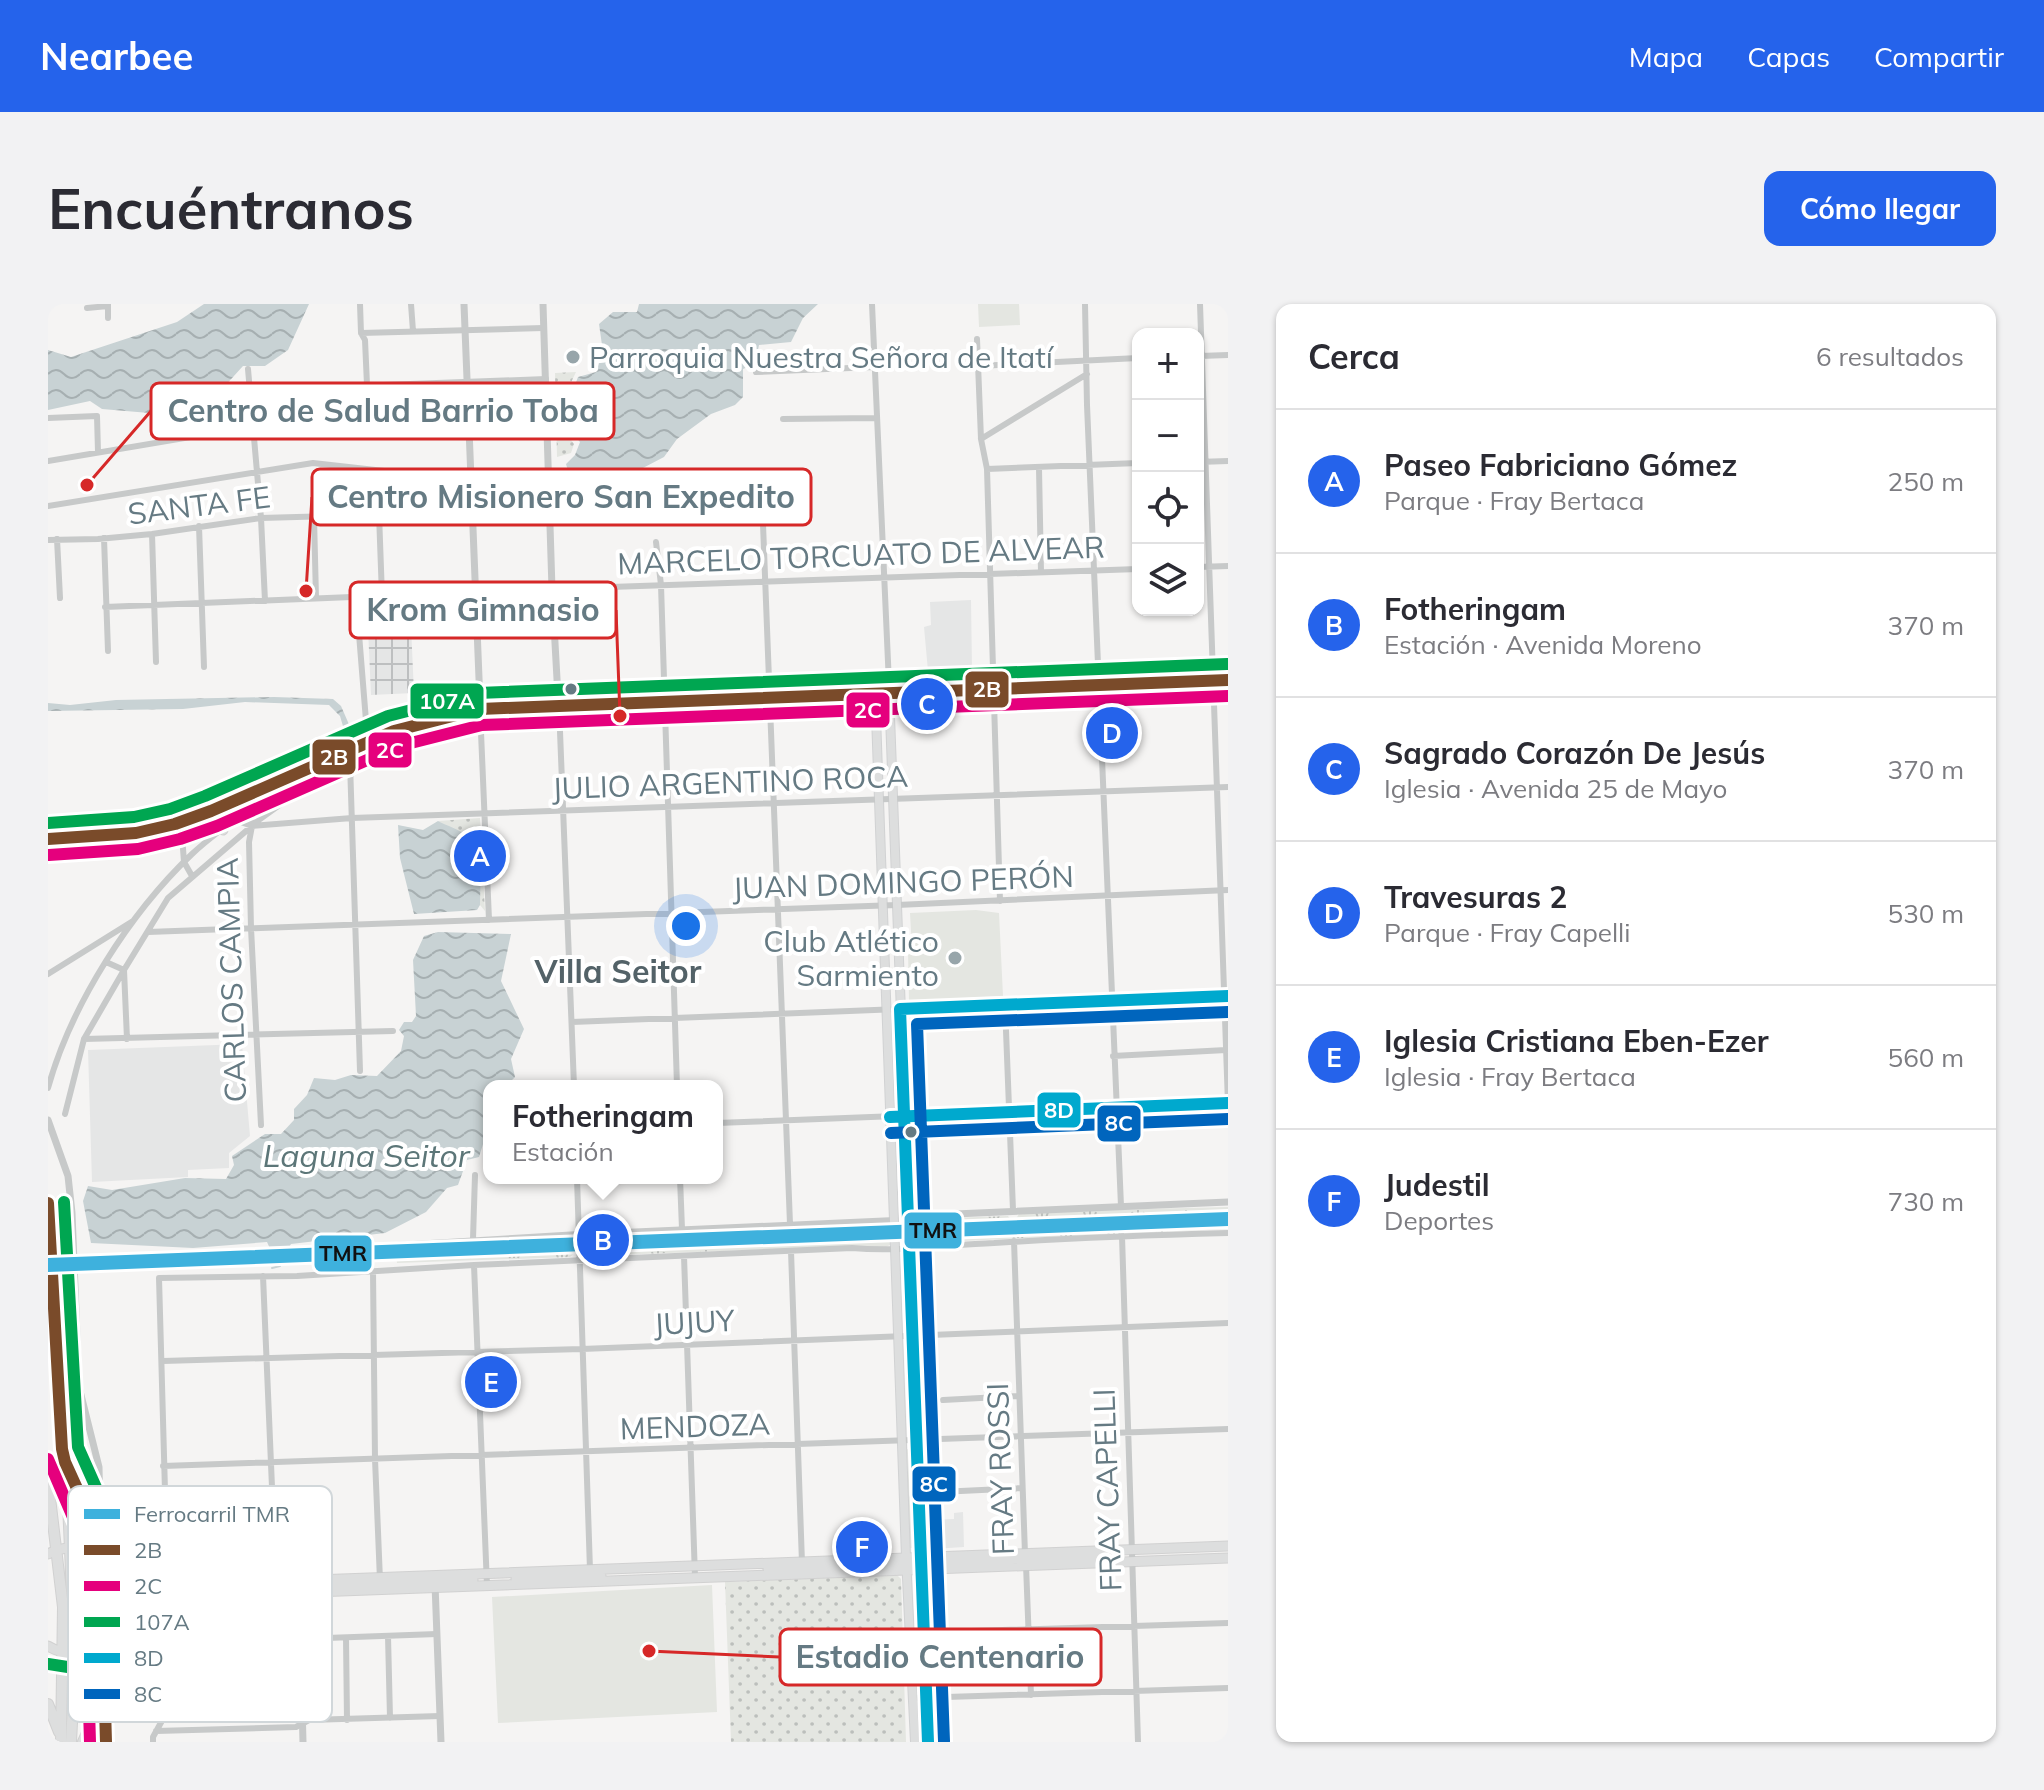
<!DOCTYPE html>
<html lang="es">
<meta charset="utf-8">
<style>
body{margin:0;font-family:Mulish,sans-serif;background:#f2f2f3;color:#2b2b33}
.controls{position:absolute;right:24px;top:24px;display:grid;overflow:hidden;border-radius:16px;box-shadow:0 2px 6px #0004}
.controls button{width:72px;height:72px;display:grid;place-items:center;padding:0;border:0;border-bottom:2px solid #e1e1e2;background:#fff;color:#2b2b33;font:40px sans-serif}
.you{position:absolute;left:638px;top:622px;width:28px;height:28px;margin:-20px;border:6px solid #fff;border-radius:50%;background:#1a73e8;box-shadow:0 0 0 12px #1a73e833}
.badge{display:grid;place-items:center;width:52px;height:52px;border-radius:50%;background:#2563eb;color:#fff;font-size:26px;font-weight:700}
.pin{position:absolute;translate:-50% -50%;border:4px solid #fff;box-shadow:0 2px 8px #0006}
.popup{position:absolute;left:435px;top:776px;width:240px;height:104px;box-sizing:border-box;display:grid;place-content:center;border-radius:16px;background:#fff;filter:drop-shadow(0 2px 6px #0005);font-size:26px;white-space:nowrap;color:#7c7c81}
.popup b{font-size:30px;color:#2b2b33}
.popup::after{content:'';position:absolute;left:50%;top:100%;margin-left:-16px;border:16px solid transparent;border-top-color:#fff}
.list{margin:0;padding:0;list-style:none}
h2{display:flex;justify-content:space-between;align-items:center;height:104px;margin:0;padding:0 32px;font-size:34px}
h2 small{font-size:26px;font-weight:400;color:#7c7c81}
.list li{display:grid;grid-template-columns:52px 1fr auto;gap:24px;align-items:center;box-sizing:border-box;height:144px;padding:0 32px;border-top:2px solid #e1e1e2}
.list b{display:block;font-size:30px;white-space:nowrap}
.list p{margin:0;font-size:26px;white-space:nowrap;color:#7c7c81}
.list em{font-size:26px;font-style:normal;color:#7c7c81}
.icon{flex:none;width:44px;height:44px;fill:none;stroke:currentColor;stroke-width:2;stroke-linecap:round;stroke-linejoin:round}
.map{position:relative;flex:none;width:1180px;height:1438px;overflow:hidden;border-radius:16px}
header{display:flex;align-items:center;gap:48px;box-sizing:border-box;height:112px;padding:0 40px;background:#2563eb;color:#fff}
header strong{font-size:38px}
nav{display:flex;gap:44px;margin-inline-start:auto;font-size:28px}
.intro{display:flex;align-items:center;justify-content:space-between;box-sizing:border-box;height:192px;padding:0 48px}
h1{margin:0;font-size:56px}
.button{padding:20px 36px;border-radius:16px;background:#2563eb;color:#fff;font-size:28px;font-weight:700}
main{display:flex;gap:48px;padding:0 48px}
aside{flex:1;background:#fff;border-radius:16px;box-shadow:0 2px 6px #0004}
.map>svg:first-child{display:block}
.built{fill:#e5e6e6}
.industrial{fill:url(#industrial-grid)}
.grass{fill:url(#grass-tufts)}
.park{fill:url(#park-dots)}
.pitch{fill:#e4e6e1}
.water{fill:url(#water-waves)}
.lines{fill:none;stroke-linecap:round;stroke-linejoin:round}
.stream{stroke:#c8d2d4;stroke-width:2}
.secondary-casing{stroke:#d1d2d3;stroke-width:10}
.primary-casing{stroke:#d1d1d1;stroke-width:11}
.trunk-casing{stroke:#d1d1d1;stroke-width:12}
.minor{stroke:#c7c9c9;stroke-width:6}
.tertiary{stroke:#c7c9c9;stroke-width:7}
.secondary{stroke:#dddede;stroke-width:8}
.primary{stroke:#dddede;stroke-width:9}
.trunk{stroke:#dddede;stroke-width:10}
.bus-1-casing{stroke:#fff;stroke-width:18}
.bus-2-casing{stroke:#fff;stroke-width:18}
.bus-3-casing{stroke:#fff;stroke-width:18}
.bus-4-casing{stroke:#fff;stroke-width:18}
.bus-5-casing{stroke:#fff;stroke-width:18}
.bus-1{stroke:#7a4b2a;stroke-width:12}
.bus-2{stroke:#e5007d;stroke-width:12}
.bus-3{stroke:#00a651;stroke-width:12}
.bus-4{stroke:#00a9ce;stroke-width:12}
.bus-5{stroke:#0065bd;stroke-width:12}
.rail-1-casing{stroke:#fff;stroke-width:20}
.rail-1{stroke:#3eb1dd;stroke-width:14}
.poi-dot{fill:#97a5aa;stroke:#fff;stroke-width:3}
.bus-dot{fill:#657a83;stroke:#fff;stroke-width:3}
.labels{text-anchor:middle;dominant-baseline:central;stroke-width:8;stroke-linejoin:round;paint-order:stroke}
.poi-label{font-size:30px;fill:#657a83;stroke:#fff;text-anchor:start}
.street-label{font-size:30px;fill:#657a83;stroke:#fff}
.neighbourhood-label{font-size:32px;font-weight:bold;fill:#536268;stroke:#fff}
.water-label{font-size:32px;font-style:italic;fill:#5c7678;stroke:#fff}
.key{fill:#fff;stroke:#d1d7da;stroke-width:2}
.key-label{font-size:22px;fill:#657a83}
.leader{fill:none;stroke:#d62828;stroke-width:3}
.callout-dot{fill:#d62828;stroke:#fff;stroke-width:3}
.callout{fill:#fff;stroke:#d62828;stroke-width:3}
.callout-label{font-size:32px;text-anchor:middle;font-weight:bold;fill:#657a83}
.line-badge{stroke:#fff;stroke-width:3}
.badge-label{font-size:22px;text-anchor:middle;font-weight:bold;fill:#fff}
.pale-badge-label{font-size:22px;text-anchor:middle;font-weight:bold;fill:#111}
</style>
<header>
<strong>Nearbee</strong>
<nav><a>Mapa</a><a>Capas</a><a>Compartir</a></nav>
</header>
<div class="intro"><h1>Encuéntranos</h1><a class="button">Cómo llegar</a></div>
<main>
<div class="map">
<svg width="1180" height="1438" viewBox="0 0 1180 1438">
<defs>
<pattern id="industrial-grid" width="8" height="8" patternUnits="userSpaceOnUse" patternTransform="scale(2)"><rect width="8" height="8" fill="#e5e6e6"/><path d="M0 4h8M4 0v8" fill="none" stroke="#bdbfc0"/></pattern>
<pattern id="grass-tufts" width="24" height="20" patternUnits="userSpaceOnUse" patternTransform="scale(2)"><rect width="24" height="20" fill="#e4e6e1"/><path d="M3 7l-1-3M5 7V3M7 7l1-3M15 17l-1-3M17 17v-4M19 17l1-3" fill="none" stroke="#bcbfbc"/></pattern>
<pattern id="park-dots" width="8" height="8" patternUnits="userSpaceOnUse" patternTransform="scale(2)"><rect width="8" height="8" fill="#e4e6e1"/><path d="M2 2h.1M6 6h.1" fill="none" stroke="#bcbfbc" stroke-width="1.8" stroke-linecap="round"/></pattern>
<pattern id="water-waves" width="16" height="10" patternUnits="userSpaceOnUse" patternTransform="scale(2)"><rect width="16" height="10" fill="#c8d2d4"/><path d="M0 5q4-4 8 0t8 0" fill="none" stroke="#a6afb1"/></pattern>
</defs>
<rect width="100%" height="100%" fill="#f5f4f3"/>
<path class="built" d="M 923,296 L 924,366 L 880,367 L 876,323 L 883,321 L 882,298 Z
M 194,740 L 202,832 L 181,849 L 181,864 L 140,866 L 140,873 L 44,878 L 40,746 Z
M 915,1208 L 916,1243 L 885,1245 L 881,1241 L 881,1216 L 906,1215 L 906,1209 Z
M 175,1297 L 166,1315 L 146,1314 L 139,1322 L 103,1404 L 64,1406 L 57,1301 Z"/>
<path class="industrial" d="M 362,300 L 366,389 L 323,391 L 319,302 Z"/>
<path class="grass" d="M 1180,903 L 1180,925 L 867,939 L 866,919 L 871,915 L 960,912 L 963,916 L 968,915 L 972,908 Z
M 836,920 L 842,924 L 842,941 L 836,944 L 813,942 L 540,952 L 535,947 L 534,938 L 538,933 Z
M 520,933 L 527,935 L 528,948 L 522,953 L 349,959 L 348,943 Z
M 859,1145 L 865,1148 L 869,1244 L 861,1244 Z"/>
<path class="park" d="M 528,68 L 519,87 L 524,107 L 518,129 L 526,140 L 523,149 L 509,153 L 507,69 Z
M 432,514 L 437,607 L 432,601 L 431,562 L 422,534 L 390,517 Z
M 849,1271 L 853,1275 L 858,1438 L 683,1438 L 677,1278 Z"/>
<path class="pitch" d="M 930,0 L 971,0 L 972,21 L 931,23 Z
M 928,606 L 951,609 L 955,692 L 861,697 L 860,646 L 864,645 L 862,609 Z
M 664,1281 L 669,1408 L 450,1419 L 444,1293 Z"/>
<path class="water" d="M 156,0 L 261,0 L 240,46 L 217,62 L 195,62 L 175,84 L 140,95 L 113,110 L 54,105 L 42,97 L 0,106 L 0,46 L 23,53 L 129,18 Z
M 591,0 L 770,0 L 755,14 L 743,38 L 711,41 L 707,60 L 695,65 L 695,93 L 687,101 L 663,110 L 629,135 L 616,153 L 547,189 L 527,190 L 518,160 L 527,151 L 532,138 L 522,127 L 529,105 L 524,89 L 530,73 L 548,68 L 555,48 L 551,20 L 565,8 L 589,8 Z
M 226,393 L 285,395 L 293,402 L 303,425 L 297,429 L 292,412 L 281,401 L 197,398 L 135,405 L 0,407 L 0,399 L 22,401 L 68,396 Z
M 390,517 C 399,522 411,525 419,532 C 436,545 432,582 432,601 L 429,606 L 366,610 L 352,554 L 350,521 L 375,526 Z
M 390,628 L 463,630 L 453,677 L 476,725 L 463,755 L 467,773 L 458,782 L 441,782 L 441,821 L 431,853 L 419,856 L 410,881 L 399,884 L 378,908 L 337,929 L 243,940 L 239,947 L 224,949 L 219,938 L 145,944 L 43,939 L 35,897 L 40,882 L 64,886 L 137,874 L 178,875 L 186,861 L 184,852 L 217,830 L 233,830 L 246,816 L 246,805 L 259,791 L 266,774 L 287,776 L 303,771 L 329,772 L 353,747 L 356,732 L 351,726 L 356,718 L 364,718 L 368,712 L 365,656 L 376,632 Z"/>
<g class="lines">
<path class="stream" d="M 224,964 L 232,962 L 232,948"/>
<g class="secondary-casing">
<path id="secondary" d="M 827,384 L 858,1253 L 867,1438
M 841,385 L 880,1438"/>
</g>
<g class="primary-casing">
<path id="primary" d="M 162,505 L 175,526
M 0,527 L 49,525 L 131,508 L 177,491 L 226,466 L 337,421 L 390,404 L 432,396 L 524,391 L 1180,368
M 0,535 L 88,529 L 127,520 L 163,507 L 346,427 L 387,415 L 432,405 L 1180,376
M 0,1250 C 18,1240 39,1243 53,1259 C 54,1287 66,1337 30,1347 C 19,1350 10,1348 0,1342
M 720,1265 L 1049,1252
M 468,1275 L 553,1272
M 232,1283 L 425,1276
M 54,1284 L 1180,1242
M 54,1296 L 1180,1254"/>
</g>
<g class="trunk-casing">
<path id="trunk" d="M 0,899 L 11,1110 L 20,1199 L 27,1362 L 23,1438
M 19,1164 L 52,1235
M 0,1177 L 15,1303 L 13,1438
M 0,1400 L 11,1428
M 35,1438 L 57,1388"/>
</g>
<path class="minor" d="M 60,0 L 60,14
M 312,0 L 313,29 L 317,36 L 321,126 L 327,130 L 500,126
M 363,0 L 365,27
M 824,0 L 841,380
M 1037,0 L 1039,101 L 1073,902
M 1152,0 L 1180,800
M 39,4 L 60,2
M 313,29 L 495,24
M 929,35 L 933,135 L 939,165 L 952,597
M 1152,52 L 1180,51
M 930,62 L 1090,54
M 200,65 L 213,214 L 217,297
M 708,68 L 826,63
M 255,84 L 498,75
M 251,87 L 252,114
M 0,114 L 49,112 L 50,148
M 735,115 L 828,114
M 933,135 L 1039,70
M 0,157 L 255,114 L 321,112
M 1150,158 L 1180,157
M 991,164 L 993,268
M 939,165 L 1090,159
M 0,202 L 265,159 L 354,169 L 502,211
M 331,210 L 334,292
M 266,213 L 268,294
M 715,220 L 742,920
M 151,222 L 156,363
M 104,230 L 108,358
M 56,234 L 60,347
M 9,235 L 12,294
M 0,236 L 50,235 L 104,230 L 213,214 L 356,210
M 608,238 L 613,281 L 629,782
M 1150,263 L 1180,262
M 504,285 L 1090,265
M 308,293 L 319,429
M 57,303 L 426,288
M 511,402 L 526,782
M 432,405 L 441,616
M 295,439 L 302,459 L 312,767
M 193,483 L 203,504 L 204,522 L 201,538 L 203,624 L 213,821
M 187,516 L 204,522 L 304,514 L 1180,483
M 133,518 L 136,558 L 144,572
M 100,628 L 849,601 L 1180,586
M 0,670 L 85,617
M 957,701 L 965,906
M 524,718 L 1180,692
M 36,735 L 345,727
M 79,735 L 76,666 L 120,594 L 212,515 L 262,479 L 263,463
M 1065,752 L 1178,746
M 0,784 C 23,701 82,609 144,550 C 171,525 203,504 233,485 L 232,477
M 17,810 L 36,735 L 76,666 L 58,658
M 669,819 L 1180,799
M 529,874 L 542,1266
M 632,874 L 634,925
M 1074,932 L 1090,1438
M 425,935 L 427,871
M 966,937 L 977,1250
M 332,942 L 531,930 L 847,916
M 743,947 L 754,1259
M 636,952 L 647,1273
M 426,961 L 439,1282
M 325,967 L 327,1155 L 332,1276
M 215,972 L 228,1277
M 115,1057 L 534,1045 L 1180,1019
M 895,1096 L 971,1092
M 115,1162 L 1180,1125
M 871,1189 L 974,1184
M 978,1261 L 983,1391
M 120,1293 L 111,974 L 249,972 L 426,961 L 804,944 C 852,948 898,941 946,939 C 1024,934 1102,931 1180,929
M 861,1329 L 1180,1319
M 340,1332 L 342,1414
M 298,1334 L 299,1416
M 251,1335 L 389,1330
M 142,1366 L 251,1361
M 866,1394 L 1180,1384
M 108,1427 L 248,1423 L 261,1416 L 392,1412
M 105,1438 L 105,1433 L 186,1286"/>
<path class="tertiary" d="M 416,0 L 432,399
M 495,0 L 504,285 L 510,393
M 426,288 L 504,285
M 0,816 L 20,872 L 24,909 L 31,1083 L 51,1163 L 53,1259
M 861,912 L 1180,898
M 387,1280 L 393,1438
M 251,1284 L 255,1438
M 54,1325 L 58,1438"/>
<use href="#secondary" class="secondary"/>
<use href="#primary" class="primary"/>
<use href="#trunk" class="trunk"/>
<g class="bus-1-casing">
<path id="bus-1" d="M 0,535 L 88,529 L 127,520 L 163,507 L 346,427 L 432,405 L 1180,376
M 0,899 L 14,1145 L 17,1158 L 52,1235 L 58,1438"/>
</g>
<g class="bus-2-casing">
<path id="bus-2" d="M 1,551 L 90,545 L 132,535 L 169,522 L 351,442 L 434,421 L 1180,392
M 0,1155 L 36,1239 L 42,1438"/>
</g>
<g class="bus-3-casing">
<path id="bus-3" d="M 0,519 L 86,513 L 122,505 L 157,492 L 340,412 L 430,389 L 1179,360
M 0,1360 L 26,1364 L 50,1356 L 66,1338 L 71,1305 L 70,1255 L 66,1224 L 30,1143 L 16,898"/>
</g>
<g class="bus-4-casing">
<path id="bus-4" d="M 842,813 L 1180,799
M 880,1438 L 852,705 L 1180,692"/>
</g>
<g class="bus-5-casing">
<path id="bus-5" d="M 843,829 L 1180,815
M 896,1437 L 869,720 L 1180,708"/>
</g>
<use href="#bus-1" class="bus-1"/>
<use href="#bus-2" class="bus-2"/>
<use href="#bus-3" class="bus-3"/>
<use href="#bus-4" class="bus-4"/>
<use href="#bus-5" class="bus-5"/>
<g class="rail-1-casing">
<path id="rail-1" d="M 0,961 L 1180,915"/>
</g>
<use href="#rail-1" class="rail-1"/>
</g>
<g class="poi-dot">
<circle cx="525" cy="53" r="8"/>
<circle cx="907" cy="654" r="8"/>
</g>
<g class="bus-dot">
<circle cx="523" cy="385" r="7"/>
<circle cx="863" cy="828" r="7"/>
</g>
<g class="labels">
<g class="poi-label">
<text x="541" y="53">Parroquia Nuestra Señora de Itatí</text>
<text x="891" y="637" text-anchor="end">Club Atlético<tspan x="891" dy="34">Sarmiento</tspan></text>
</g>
<g class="street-label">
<text transform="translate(151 201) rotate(-7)">SANTA FE</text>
<text transform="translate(813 251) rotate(-2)">MARCELO TORCUATO DE ALVEAR</text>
<text transform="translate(682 478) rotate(-2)">JULIO ARGENTINO ROCA</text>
<text transform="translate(855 578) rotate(-2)">JUAN DOMINGO PERÓN</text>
<text transform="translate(183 676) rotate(-92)">CARLOS CAMPIA</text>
<text transform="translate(646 1018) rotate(-3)">JUJUY</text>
<text transform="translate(647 1122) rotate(-2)">MENDOZA</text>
<text transform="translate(952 1165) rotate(-92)">FRAY ROSSI</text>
<text transform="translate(1059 1186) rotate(-92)">FRAY CAPELLI</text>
</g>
<g class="neighbourhood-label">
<text x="570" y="667">Villa Seitor</text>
</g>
<g class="water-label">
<text x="318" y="851">Laguna Seitor</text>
</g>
</g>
<rect x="20" y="1182" width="264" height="236" rx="12" class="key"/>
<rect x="36" y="1205" width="36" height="10" fill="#3eb1dd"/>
<rect x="36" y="1241" width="36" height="10" fill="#7a4b2a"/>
<rect x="36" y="1277" width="36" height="10" fill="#e5007d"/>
<rect x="36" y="1313" width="36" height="10" fill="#00a651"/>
<rect x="36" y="1349" width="36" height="10" fill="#00a9ce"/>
<rect x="36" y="1385" width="36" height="10" fill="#0065bd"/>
<g class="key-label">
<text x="86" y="1218">Ferrocarril TMR</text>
<text x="86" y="1254">2B</text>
<text x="86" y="1290">2C</text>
<text x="86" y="1326">107A</text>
<text x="86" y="1362">8D</text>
<text x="86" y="1398">8C</text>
</g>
<path class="leader" d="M39 181L103 107M258 287L264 193M572 412L568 306M601 1347L732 1353"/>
<g class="callout-dot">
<circle cx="39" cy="181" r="8"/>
<circle cx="258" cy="287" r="8"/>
<circle cx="572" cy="412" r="8"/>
<circle cx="601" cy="1347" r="8"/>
</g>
<g class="callout">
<rect x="103" y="79" width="463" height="56" rx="8"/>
<rect x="264" y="165" width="499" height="56" rx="8"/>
<rect x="302" y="278" width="266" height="56" rx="8"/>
<rect x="732" y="1325" width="321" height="56" rx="8"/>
</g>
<g class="callout-label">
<text x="335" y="118">Centro de Salud Barrio Toba</text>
<text x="513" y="204">Centro Misionero San Expedito</text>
<text x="435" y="317">Krom Gimnasio</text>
<text x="892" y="1364">Estadio Centenario</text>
</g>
<g class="line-badge">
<rect x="916" y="366" width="46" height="39" rx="8" fill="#7a4b2a"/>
<rect x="361" y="378" width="76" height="38" rx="8" fill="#00a651"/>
<rect x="797" y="387" width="46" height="38" rx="8" fill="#e5007d"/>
<rect x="319" y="427" width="46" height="38" rx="8" fill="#e5007d"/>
<rect x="263" y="434" width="46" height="38" rx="8" fill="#7a4b2a"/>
<rect x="988" y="787" width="46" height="38" rx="8" fill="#00a9ce"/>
<rect x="1048" y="800" width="46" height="39" rx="8" fill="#0065bd"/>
<rect x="855" y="907" width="60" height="39" rx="8" fill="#3eb1dd"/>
<rect x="265" y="930" width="60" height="39" rx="8" fill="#3eb1dd"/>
<rect x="863" y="1161" width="46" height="38" rx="8" fill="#0065bd"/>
</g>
<g class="badge-label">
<text x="939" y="393">2B</text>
<text x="399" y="405">107A</text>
<text x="820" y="414">2C</text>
<text x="342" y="454">2C</text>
<text x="286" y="461">2B</text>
<text x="1011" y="814">8D</text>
<text x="1071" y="827">8C</text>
<text x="886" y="1188">8C</text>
</g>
<g class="pale-badge-label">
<text x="885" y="934">TMR</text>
<text x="295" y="957">TMR</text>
</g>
</svg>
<div class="controls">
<button>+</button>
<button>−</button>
<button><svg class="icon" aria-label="locate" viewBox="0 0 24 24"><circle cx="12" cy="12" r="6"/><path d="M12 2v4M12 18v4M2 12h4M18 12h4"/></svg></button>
<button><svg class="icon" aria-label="layers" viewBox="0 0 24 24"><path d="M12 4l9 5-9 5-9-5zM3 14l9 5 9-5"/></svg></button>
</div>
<div class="you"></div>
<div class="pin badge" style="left:432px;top:552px">A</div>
<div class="pin badge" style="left:555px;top:936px">B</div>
<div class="popup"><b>Fotheringam</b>Estación</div>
<div class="pin badge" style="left:879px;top:400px">C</div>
<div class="pin badge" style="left:1064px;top:429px">D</div>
<div class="pin badge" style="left:443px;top:1078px">E</div>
<div class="pin badge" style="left:814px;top:1243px">F</div>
</div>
<aside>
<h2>Cerca<small>6 resultados</small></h2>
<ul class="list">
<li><span class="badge">A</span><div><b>Paseo Fabriciano Gómez</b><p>Parque · Fray Bertaca</p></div><em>250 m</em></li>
<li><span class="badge">B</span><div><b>Fotheringam</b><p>Estación · Avenida Moreno</p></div><em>370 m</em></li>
<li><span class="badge">C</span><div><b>Sagrado Corazón De Jesús</b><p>Iglesia · Avenida 25 de Mayo</p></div><em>370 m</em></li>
<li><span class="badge">D</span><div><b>Travesuras 2</b><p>Parque · Fray Capelli</p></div><em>530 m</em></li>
<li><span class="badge">E</span><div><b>Iglesia Cristiana Eben-Ezer</b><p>Iglesia · Fray Bertaca</p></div><em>560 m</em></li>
<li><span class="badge">F</span><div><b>Judestil</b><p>Deportes</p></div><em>730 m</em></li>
</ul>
</aside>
</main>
